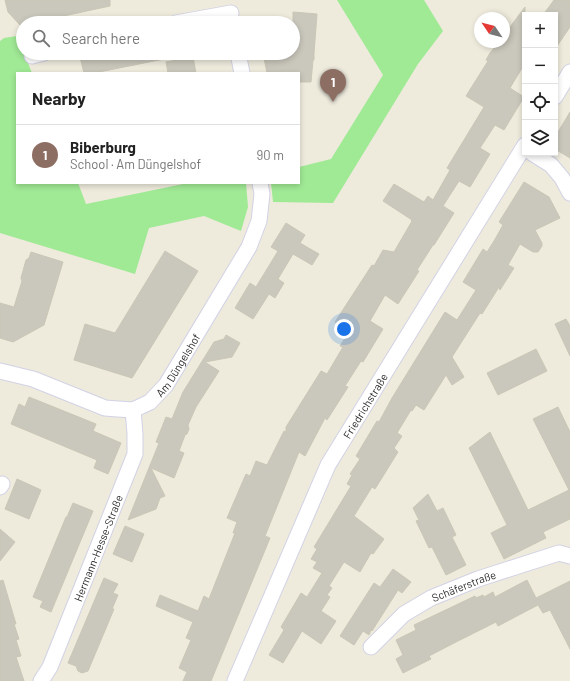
<!DOCTYPE html>
<meta charset="utf-8">
<style>
body{margin:0;font-family:Barlow,sans-serif;background:#f2f2f2;color:#222}
.controls{position:absolute;right:12px;top:12px;display:grid;overflow:hidden;border-radius:0px;box-shadow:0 2px 6px #0003}
.controls button{width:36px;height:36px;display:grid;place-items:center;padding:0;border:0;border-bottom:1px solid #e0e0e0;background:#fff;color:#222;font:20px sans-serif}
.compass{position:absolute;left:474px;top:12px;width:36px;height:36px;border-radius:50%;background:#fff;box-shadow:0 2px 6px #0003;rotate:305deg}
.you{position:absolute;left:344px;top:329px;width:14px;height:14px;margin:-10px;border:3px solid #fff;border-radius:50%;background:#1a73e8;box-shadow:0 0 0 6px #1a73e833}
.badge{display:grid;place-items:center;width:26px;height:26px;border-radius:50%;background:#2563eb;color:#fff;font-size:13px;font-weight:700}
.pin{position:absolute;translate:-50% -33px;filter:drop-shadow(0 1px 2px #0008)}
.pin::after{content:'';position:absolute;top:21px;width:14px;height:12px;background:inherit;clip-path:polygon(0 0,100% 0,50% 100%)}
.list{margin:0;padding:0;list-style:none}
h2{display:flex;justify-content:space-between;align-items:center;height:52px;margin:0;padding:0 16px;font-size:17px}
h2 small{font-size:13px;font-weight:400;color:#767676}
.list li{display:grid;grid-template-columns:26px 1fr auto;gap:12px;align-items:center;box-sizing:border-box;height:60px;padding:0 16px;border-top:1px solid #e0e0e0}
.list b{display:block;font-size:15px;white-space:nowrap}
.list p{margin:0;font-size:13px;white-space:nowrap;color:#767676}
.list em{font-size:13px;font-style:normal;color:#767676}
.icon{flex:none;width:22px;height:22px;fill:none;stroke:currentColor;stroke-width:2;stroke-linecap:round;stroke-linejoin:round}
.map{position:relative;flex:none;width:570px;height:681px;overflow:hidden}
.search{position:absolute;background:#fff;box-shadow:0 2px 6px #0003;left:16px;top:16px;width:284px;height:44px;display:flex;align-items:center;gap:10px;box-sizing:border-box;padding:0 14px;border-radius:22px;color:#767676;font-size:15px}
.panel{position:absolute;background:#fff;box-shadow:0 2px 6px #0003;left:16px;top:72px;width:284px;height:112px;border-radius:0px}
.map>svg:first-child{display:block}
.green{fill:#a0e995}
.building{fill:#cac7bc;stroke:#cac7b6}
.lines{fill:none;stroke-linecap:round;stroke-linejoin:round}
.street-casing{stroke:#d2d2e5;stroke-width:17}
.street{stroke:#fff;stroke-width:15}
.labels{text-anchor:middle;dominant-baseline:central;stroke-width:3;stroke-linejoin:round;paint-order:stroke}
.street-label{font-size:11px;fill:#2c2c2c;stroke:#fff}
</style>
<div class="map">
<svg width="570" height="681" viewBox="0 0 570 681">
<rect width="100%" height="100%" fill="#eeebdd"/>
<path class="green" d="M 337,0 L 424,0 L 443,31 L 418,64 L 333,203 L 273,202 L 271,183 L 299,183 L 299,167 L 331,159 L 383,75 Z
M 23,35 L 23,53 L 35,53 L 38,61 L 28,63 L 32,73 L 17,73 L 17,183 L 78,183 L 86,204 L 188,183 L 246,183 L 248,207 L 241,231 L 204,216 L 149,228 L 135,274 L 0,233 L 0,41 L 4,38 Z"/>
<path class="building" d="M 5,0 L 110,0 L 110,6 L 31,23 L 23,23 L 23,25 L 20,25 L 8,12 Z
M 554,0 L 570,0 L 570,27 L 555,49 L 555,15 L 543,15 Z
M 525,7 L 525,63 L 510,88 L 524,97 L 504,130 L 495,125 L 480,148 L 490,154 L 470,187 L 459,181 L 443,206 L 454,213 L 434,245 L 433,245 L 417,270 L 419,271 L 398,304 L 385,295 L 370,321 L 383,329 L 363,362 L 361,361 L 345,386 L 348,387 L 327,420 L 325,418 L 305,456 L 299,452 L 265,536 L 270,538 L 211,681 L 183,681 L 187,672 L 179,668 L 191,640 L 186,638 L 193,622 L 156,606 L 160,595 L 198,611 L 204,596 L 209,599 L 235,533 L 233,533 L 237,522 L 227,518 L 246,474 L 250,476 L 256,461 L 267,465 L 284,431 L 286,432 L 286,427 L 321,371 L 327,374 L 343,347 L 340,346 L 350,330 L 335,322 L 372,265 L 374,266 L 383,250 L 394,252 L 412,221 L 411,221 L 412,220 L 383,201 L 394,184 L 424,202 L 428,196 L 433,200 L 450,170 L 447,168 L 484,107 L 466,96 L 488,61 L 486,60 L 490,53 L 499,42 L 504,42 L 504,35 Z
M 293,12 L 317,14 L 314,53 L 314,60 L 313,60 L 311,82 L 299,82 L 299,73 L 267,73 L 263,53 L 293,53 Z
M 79,53 L 163,53 L 164,59 L 94,73 L 84,73 Z
M 193,57 L 196,73 L 168,73 L 166,62 Z
M 570,112 L 570,158 L 555,149 L 555,137 Z
M 524,182 L 549,197 L 560,218 L 535,230 L 542,243 L 542,246 L 538,252 L 533,252 L 520,244 L 508,265 L 514,268 L 500,290 L 499,287 L 482,314 L 480,313 L 452,357 L 464,377 L 452,385 L 446,375 L 424,410 L 416,405 L 412,411 L 411,410 L 397,433 L 402,436 L 394,448 L 398,452 L 375,489 L 372,487 L 354,516 L 384,539 L 373,554 L 371,553 L 360,572 L 344,562 L 329,586 L 332,588 L 327,595 L 330,597 L 321,611 L 336,621 L 321,644 L 302,631 L 283,663 L 269,655 L 284,630 L 281,627 L 301,593 L 307,597 L 322,573 L 313,568 L 317,562 L 311,559 L 317,549 L 314,547 L 351,486 L 347,484 L 352,475 L 350,474 L 360,459 L 356,456 L 377,421 L 379,422 L 392,398 L 445,312 L 457,320 L 476,290 L 463,282 L 483,249 L 487,252 L 494,241 L 503,225 L 499,222 Z
M 286,223 L 305,235 L 300,243 L 319,254 L 312,265 L 293,254 L 278,279 L 284,283 L 275,298 L 269,294 L 253,319 L 235,308 L 250,283 L 256,287 L 278,251 L 271,247 Z
M 165,251 L 198,271 L 132,378 L 74,360 L 85,324 L 115,333 Z
M 31,252 L 63,262 L 44,325 L 13,342 L 0,338 L 0,303 L 14,307 L 22,281 L 21,278 L 26,260 L 29,258 Z
M 566,319 L 570,326 L 570,356 L 555,324 Z
M 226,335 L 240,343 L 232,357 L 205,362 L 219,371 L 196,407 L 188,425 L 189,429 L 187,434 L 185,435 L 179,451 L 184,453 L 174,478 L 151,468 L 165,496 L 160,498 L 156,509 L 128,520 L 159,443 L 156,442 L 166,417 L 172,419 L 183,392 L 214,342 L 224,339 Z
M 536,349 L 547,371 L 498,395 L 487,373 Z
M 29,397 L 96,424 L 93,431 L 121,443 L 108,474 L 94,468 L 97,460 L 11,424 L 19,404 L 25,407 Z
M 558,407 L 570,432 L 570,519 L 543,532 L 546,538 L 504,559 L 491,533 L 507,525 L 469,448 L 490,432 L 528,510 L 569,490 L 533,419 Z
M 17,479 L 41,490 L 29,519 L 5,509 Z
M 428,494 L 437,511 L 443,508 L 456,535 L 452,537 L 466,565 L 446,575 L 432,547 L 429,548 L 416,521 L 419,520 L 413,508 Z
M 73,503 L 93,511 L 51,612 L 40,607 L 43,601 L 33,597 L 66,517 L 67,517 Z
M 125,526 L 144,534 L 132,562 L 113,554 Z
M 0,529 L 15,542 L 0,561 Z
M 393,569 L 411,582 L 402,593 L 398,590 L 372,631 L 371,630 L 369,635 L 363,631 L 354,645 L 340,636 L 374,583 L 380,587 Z
M 104,578 L 118,584 L 113,593 L 118,595 L 112,609 L 114,609 L 88,671 L 82,673 L 78,671 L 76,666 L 68,663 Z
M 3,580 L 16,624 L 14,624 L 19,639 L 16,640 L 21,656 L 16,657 L 24,681 L 0,681 L 0,581 Z
M 527,580 L 536,598 L 570,581 L 570,649 L 550,610 L 543,613 L 538,605 L 498,626 L 496,622 L 458,641 L 429,656 L 431,659 L 403,673 L 396,659 L 403,655 L 396,640 L 416,630 L 414,625 L 475,596 L 476,598 L 483,595 L 484,597 L 493,592 L 495,597 Z"/>
<g class="lines">
<g class="street-casing">
<g id="street">
<path d="M 176,23 L 231,13"/>
<path d="M 238,53 L 242,73"/>
<path d="M 32,56 L 44,53"/>
<path d="M 555,97 L 570,72"/>
<path d="M 532,153 L 551,165 L 562,178 L 570,193"/>
<path id="s1" d="M 0,371 L 33,379 L 105,408 L 118,409 L 133,410 L 150,402 L 166,385 L 249,247 L 259,221 L 262,194 L 260,183"/>
<path d="M 0,487 L 2,484"/>
<path id="s2" d="M 371,647 L 404,614 L 431,598 L 478,579 L 559,553 L 570,556"/>
<path id="s3" d="M 41,681 L 50,667 L 135,454 L 135,434 L 133,410"/>
<path id="s4" d="M 235,681 L 328,465 L 525,145"/>
</g>
</g>
<use href="#street" class="street"/>
</g>
<g class="labels">
<g class="street-label">
<text stroke="none"><textPath href="#s1" startOffset="205">Am Düngelshof</textPath></text>
<text stroke="none"><textPath href="#s4" startOffset="305">Friedrichstraße</textPath></text>
<text stroke="none"><textPath href="#s3" startOffset="145">Hermann-Hesse-Straße</textPath></text>
<text stroke="none"><textPath href="#s2" startOffset="113">Schäferstraße</textPath></text>
</g>
</g>
</svg>
<div class="controls">
<button>+</button>
<button>−</button>
<button><svg class="icon" aria-label="locate" viewBox="0 0 24 24"><circle cx="12" cy="12" r="6"/><path d="M12 2v4M12 18v4M2 12h4M18 12h4"/></svg></button>
<button><svg class="icon" aria-label="layers" viewBox="0 0 24 24"><path d="M12 4l9 5-9 5-9-5zM3 14l9 5 9-5"/></svg></button>
</div>
<svg class="compass" viewBox="-18 -18 36 36"><path d="M0-13l5 13h-10z" fill="#e53935"/><path d="M0 13l5-13h-10z" fill="#767676"/></svg>
<div class="you"></div>
<div class="pin badge" style="left:333px;top:102px;background:#8d6e63">1</div>
<div class="search"><svg class="icon" aria-label="search" viewBox="0 0 24 24"><circle cx="10" cy="10" r="6"/><path d="M15 15l6 6"/></svg>Search here</div>
<section class="panel">
<h2>Nearby<small></small></h2>
<ul class="list">
<li><span class="badge" style="background:#8d6e63">1</span><div><b>Biberburg</b><p>School · Am Düngelshof</p></div><em>90 m</em></li>
</ul>
</section>
</div>
